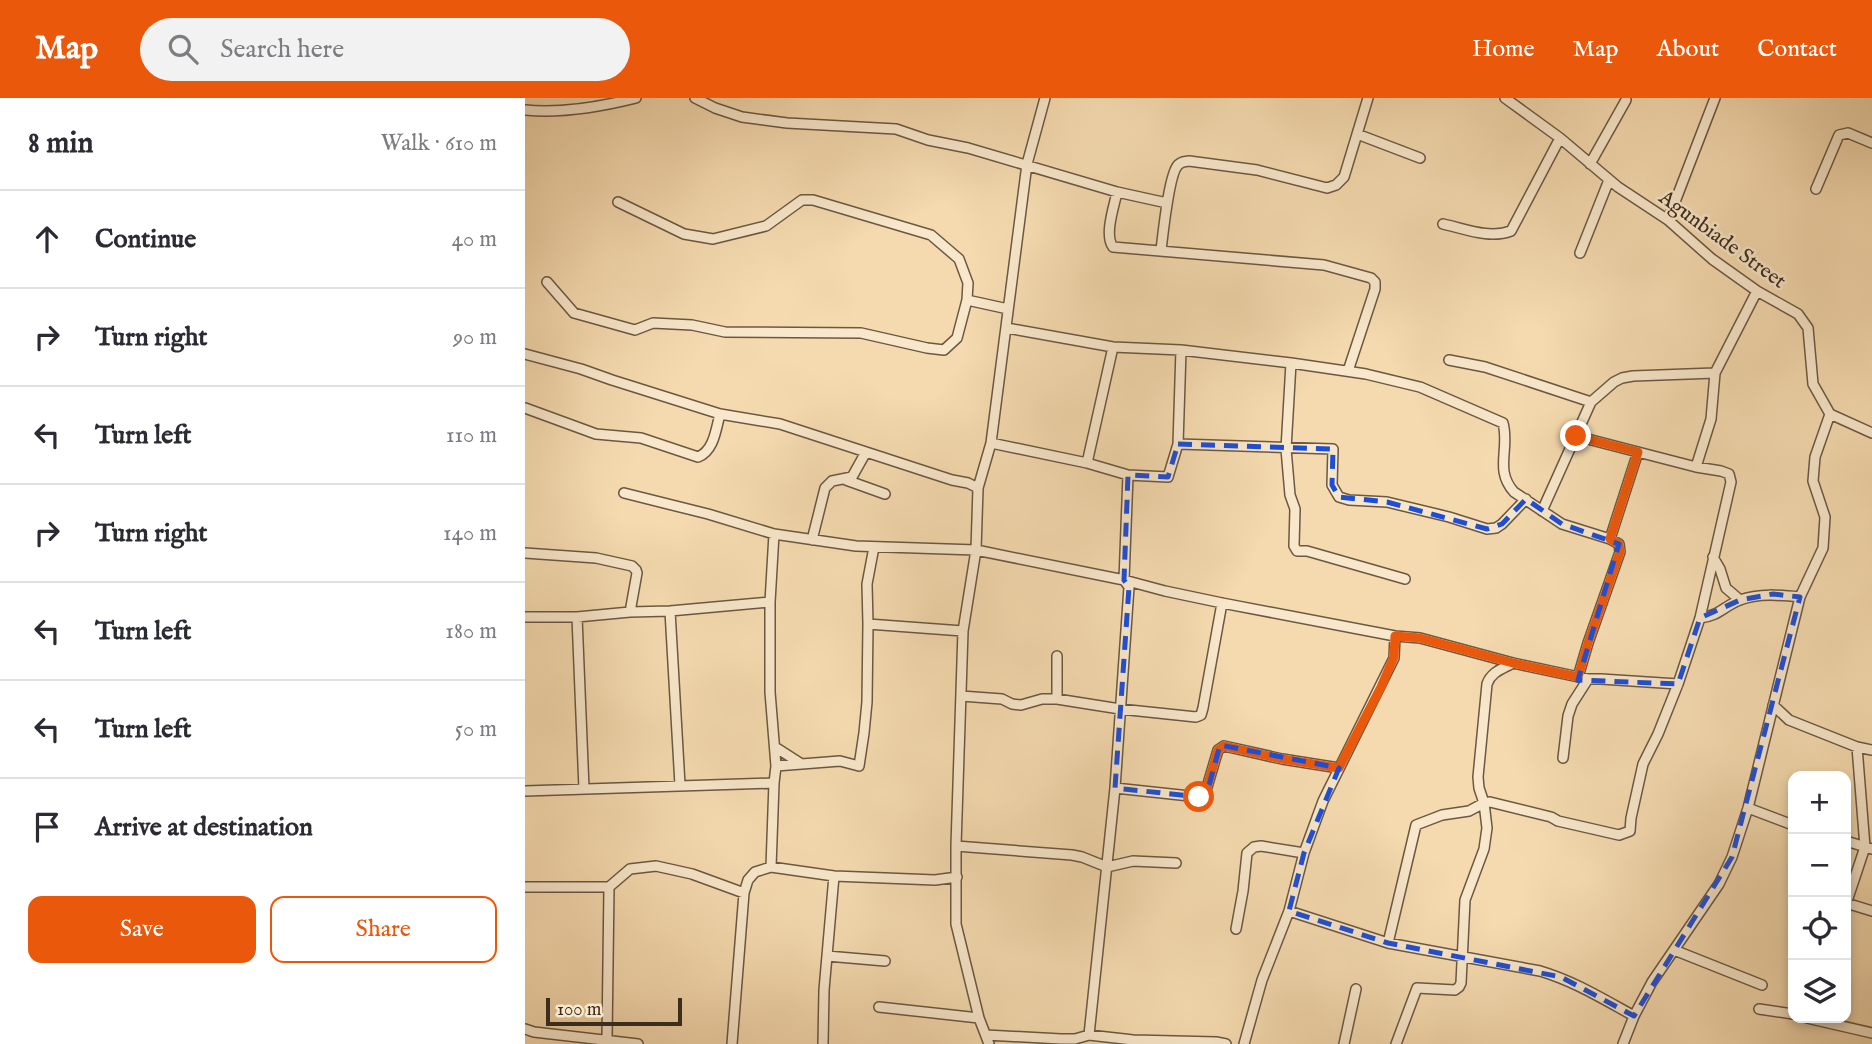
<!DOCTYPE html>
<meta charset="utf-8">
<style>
body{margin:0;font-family:"IM FELL English",serif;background:#f2f2f3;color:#2b2b33}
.controls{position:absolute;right:21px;bottom:21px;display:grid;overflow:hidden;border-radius:14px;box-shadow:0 4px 10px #0003}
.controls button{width:63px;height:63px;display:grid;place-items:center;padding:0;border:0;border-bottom:2px solid #e1e1e2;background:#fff;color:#2b2b33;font:35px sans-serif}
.scale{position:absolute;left:21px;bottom:18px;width:136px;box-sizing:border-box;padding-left:7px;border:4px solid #3d2d1d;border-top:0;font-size:19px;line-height:24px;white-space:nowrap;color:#3d2d1d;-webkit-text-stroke:5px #f8e7cb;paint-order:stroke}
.stop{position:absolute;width:21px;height:21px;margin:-16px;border:5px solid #ea580c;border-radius:50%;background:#fff}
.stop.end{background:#ea580c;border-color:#fff;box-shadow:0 2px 7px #0008}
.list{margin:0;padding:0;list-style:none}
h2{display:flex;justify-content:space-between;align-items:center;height:91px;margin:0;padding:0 28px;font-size:30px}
h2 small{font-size:23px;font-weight:400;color:#7c7c81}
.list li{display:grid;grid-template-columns:46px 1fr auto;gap:21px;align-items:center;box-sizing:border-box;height:98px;padding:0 28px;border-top:2px solid #e1e1e2}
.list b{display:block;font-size:26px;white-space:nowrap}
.list em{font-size:23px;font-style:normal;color:#7c7c81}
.actions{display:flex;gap:14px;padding:21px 28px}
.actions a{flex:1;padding:16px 0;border:2px solid #ea580c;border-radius:14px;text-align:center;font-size:24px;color:#ea580c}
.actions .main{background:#ea580c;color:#fff}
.icon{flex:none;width:38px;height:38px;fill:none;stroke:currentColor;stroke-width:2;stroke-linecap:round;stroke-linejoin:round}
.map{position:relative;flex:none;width:1347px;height:946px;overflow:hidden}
header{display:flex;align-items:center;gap:42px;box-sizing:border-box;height:98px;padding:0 35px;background:#ea580c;color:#fff}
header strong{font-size:33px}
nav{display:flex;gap:38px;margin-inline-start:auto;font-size:24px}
.search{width:490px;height:63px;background:#f2f2f3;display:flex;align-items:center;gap:18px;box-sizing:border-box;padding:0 24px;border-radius:38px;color:#7c7c81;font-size:26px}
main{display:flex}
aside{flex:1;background:#fff}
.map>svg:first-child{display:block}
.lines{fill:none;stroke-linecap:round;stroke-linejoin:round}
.minor-casing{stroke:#6b5842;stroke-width:12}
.minor{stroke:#f8e7cb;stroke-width:9}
.route{stroke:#ea580c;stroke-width:9}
.marked{fill:none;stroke:#1d4ed8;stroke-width:5;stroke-dasharray:14 9;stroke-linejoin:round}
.labels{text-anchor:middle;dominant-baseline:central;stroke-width:5;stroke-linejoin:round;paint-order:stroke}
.street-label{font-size:21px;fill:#3d2d1d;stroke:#f8e7cb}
</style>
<header>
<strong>Map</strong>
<div class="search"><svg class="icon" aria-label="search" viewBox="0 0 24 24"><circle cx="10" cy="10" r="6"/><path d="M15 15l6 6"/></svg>Search here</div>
<nav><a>Home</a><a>Map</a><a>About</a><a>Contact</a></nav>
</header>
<main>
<aside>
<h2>8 min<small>Walk · 610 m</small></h2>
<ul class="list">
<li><svg class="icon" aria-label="ahead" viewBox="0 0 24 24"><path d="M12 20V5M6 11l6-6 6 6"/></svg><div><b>Continue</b></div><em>40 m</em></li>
<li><svg class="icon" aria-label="right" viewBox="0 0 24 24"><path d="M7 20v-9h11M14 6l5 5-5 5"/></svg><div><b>Turn right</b></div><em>90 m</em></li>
<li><svg class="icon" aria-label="left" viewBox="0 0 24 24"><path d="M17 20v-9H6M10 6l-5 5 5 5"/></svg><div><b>Turn left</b></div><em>110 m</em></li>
<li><svg class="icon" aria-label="right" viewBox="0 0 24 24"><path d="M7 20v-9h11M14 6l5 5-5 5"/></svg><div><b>Turn right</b></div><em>140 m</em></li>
<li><svg class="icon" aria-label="left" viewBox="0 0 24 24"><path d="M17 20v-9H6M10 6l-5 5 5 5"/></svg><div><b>Turn left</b></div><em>180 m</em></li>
<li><svg class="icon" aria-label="left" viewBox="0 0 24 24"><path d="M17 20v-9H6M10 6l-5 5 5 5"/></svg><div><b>Turn left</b></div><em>50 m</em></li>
<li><svg class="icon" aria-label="arrive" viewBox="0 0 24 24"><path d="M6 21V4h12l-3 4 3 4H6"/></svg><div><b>Arrive at destination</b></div></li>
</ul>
<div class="actions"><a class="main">Save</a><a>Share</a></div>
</aside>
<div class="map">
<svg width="1347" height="946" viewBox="0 0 1347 946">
<rect width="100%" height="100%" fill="#f5daaf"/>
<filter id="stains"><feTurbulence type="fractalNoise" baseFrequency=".00286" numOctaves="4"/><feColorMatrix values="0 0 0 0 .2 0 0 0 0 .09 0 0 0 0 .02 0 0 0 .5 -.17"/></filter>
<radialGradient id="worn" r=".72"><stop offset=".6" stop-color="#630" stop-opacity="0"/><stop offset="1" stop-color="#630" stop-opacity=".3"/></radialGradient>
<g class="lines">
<g class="minor-casing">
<path id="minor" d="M 170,0 L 190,10 L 217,19 L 262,25 L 371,31 L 403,42 L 443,50 L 592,94 L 642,105
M 980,0 L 1035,40 L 1093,89 L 1143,122 L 1187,161 L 1232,193 L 1273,216 L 1283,230 L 1288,286 L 1305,316 L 1347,335
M 0,12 C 37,16 75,9 111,0
M 832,36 L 895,60
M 1065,66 L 1101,2
M 1291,91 L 1314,37 L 1323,35 L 1347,45
M 592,94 C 589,109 579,137 588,149 L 799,167 L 846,180 L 850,184 L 850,191 L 823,273
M 93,104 L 159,136 L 188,141 L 241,128 L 277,102 L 288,102 L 406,137 L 434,161 L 443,185 L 442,202 L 483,211
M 1143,122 L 1190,0
M 918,126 C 941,131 964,141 986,133 L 1035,40
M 636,152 C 638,136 644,76 653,67 C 657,63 659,64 664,63 L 732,72 L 802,90 L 811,87 L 819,79 L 843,0
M 1055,155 L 1084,82
M 22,184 L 49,215 L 110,232 L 128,225 L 167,227 L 200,234 L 336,235 L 402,250 L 419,252 L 432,240 L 442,202
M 482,230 L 588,249 L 656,252 L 766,265 L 841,276 L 895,289 L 978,325 C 985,351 969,372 989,394 L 1037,426 L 1085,441 L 1094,446 L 1095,454 L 1063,545 L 1053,579
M 0,256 L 56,271 L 87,282 L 195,316 L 255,326 L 427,382 L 443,385 L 453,390
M 924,262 L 960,269 L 1066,304
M 766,265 L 761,351 L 765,397 L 770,411 L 769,448 L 772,453 L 782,453 L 880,481
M 0,310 L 71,336 L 116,340 L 173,359 C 189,353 191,331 195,316
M 466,345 L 562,365 L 603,377 L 643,379 L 653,346 L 656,252
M 653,346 L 808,351 L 807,387 L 814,399 L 824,402 L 862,404 L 924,419 L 962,431 L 971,430 L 977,426 L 1001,401
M 562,365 L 588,249
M 1171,369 L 1186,321 L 1190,275 L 1232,193
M 321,382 L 360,396
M 99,395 L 183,416 L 249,436 L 331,448 L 451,452 L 599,482 L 640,493 L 697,505 L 870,538 L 895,540 L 988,565 L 1063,581 L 1076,581 L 1153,586
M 1017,413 L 1066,304 L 1089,284 L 1097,280 L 1108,278 L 1190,275
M 1085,441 L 1113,354
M 287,442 L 300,390 L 307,383 L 327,379 L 341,354
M 0,455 L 71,460 L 107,468 L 111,472 L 112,475 L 105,514 L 145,513 L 245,504
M 1188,459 L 1195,471 L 1201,490 L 1215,502
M 145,513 L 155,687
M 0,519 L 52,519 L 105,514
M 52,519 L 59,691
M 1175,520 C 1194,518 1199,508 1215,502 C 1234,495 1255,497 1275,499
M 343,526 L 438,533
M 436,598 L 477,601 L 487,606 L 496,607 L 517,601 L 532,601 L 595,611 L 671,619 L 676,617 L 678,610 L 697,505
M 532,601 L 532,558
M 1248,607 L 1264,622 L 1332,649 L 1347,652
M 250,649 L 275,665
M 1038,660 L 1043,618 L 1047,606 L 1063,581
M 251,668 L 315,663 L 334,668 L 339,635 L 342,604 L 343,526 L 342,486 L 349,449
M 590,690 L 674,699 L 680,696 L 693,652 L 699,648 L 757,661 L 814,670
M 0,693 L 249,685
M 1223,710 L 1268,727
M 1321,743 L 1347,751
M 431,748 L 547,757 L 557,759 L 582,769 L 608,763 L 651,765
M 246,769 L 249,685 L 251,668 L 245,594 L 245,504 L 249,436
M 0,789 L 84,789 L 105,771 L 131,768 L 167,776 L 219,795 L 223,782 L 230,774 L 246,769 L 309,778 L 410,782 L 432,779
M 1321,805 L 1347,813
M 1321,806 L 1340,749 L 1332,649
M 764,813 L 863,845 L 1015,873 C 1049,883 1078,901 1109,918
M 711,831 L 718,793 L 722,755 L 729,749 L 736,748 L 779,755
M 863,845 L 891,727 L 917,717 L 944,713 L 959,705 L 965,704 L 1026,719 L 1033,723 L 1094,737 L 1105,733 L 1106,720 L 1118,666 L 1133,636 L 1153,586 L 1175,520 L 1206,384 L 1204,376 L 1196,373 L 1171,369 L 1051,338
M 1149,852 L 1237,887
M 302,858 L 360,863
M 354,909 L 454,920
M 1234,911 L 1268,916
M 1282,920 L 1347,935
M 0,931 L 9,934 L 113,946
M 461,937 L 536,941 L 550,941 L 564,937 L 608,942 L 691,944 L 701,946
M 564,937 L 590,690 L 604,489 L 599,482 L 603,377
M 82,941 L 84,789
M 207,946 L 219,795
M 298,946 L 299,892 L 309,778
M 464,946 L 454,920 L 431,826 L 431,748 L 438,533 L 451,452 L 453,390 L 466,345 L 502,66 L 520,0
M 719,946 L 737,882 L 764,813 L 779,755 L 798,703 L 869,560 L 870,538
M 819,946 L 831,891
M 871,946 L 892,890 L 930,892 L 934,889 L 936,885 L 940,802 L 959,751 L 962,730 L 959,705 L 954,690 L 953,679 L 962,586 C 966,574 977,571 988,565
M 1098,946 L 1109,918 L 1127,884 L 1194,786 L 1207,759 L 1223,710 L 1275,499 L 1298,450 L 1300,419 L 1288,383 L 1290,359 L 1305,316"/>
</g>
<use href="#minor" class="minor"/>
</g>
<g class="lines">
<path class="route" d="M 674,699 L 680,696 L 693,652 L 699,648 L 757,661 L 814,670 L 856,589 L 869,559 L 870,538 L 895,540 L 988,565 L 1053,579 L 1063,545 L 1095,454 L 1094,446 L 1085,441 L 1113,354 L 1051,338"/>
</g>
<path class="marked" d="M 653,346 L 808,351 L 807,387 L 814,399 L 862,404 L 962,431 L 977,426 L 1001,401 L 1037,426 L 1094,446 L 1053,582 L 1153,586 L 1175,520 L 1215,502 L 1248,496 L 1275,499 L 1207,759 L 1109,918 L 1036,879 L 863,845 L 764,813 L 779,755 L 814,670 L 695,647 L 683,691 L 674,699 L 590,690 L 604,489 L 599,482 L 603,377 L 643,379 Z"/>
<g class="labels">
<g class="street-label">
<text transform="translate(1197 142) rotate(36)">Agunbiade Street</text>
</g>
</g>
<rect width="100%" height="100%" filter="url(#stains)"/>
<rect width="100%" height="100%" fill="url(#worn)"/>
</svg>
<div class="controls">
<button>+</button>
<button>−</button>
<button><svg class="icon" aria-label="locate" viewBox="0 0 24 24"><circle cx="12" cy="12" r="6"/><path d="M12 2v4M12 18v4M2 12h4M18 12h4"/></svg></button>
<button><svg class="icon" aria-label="layers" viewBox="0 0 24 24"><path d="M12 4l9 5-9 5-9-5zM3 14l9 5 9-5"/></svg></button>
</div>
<div class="scale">100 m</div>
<div class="stop" style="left:674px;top:699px"></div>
<div class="stop end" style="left:1051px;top:338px"></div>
</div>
</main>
